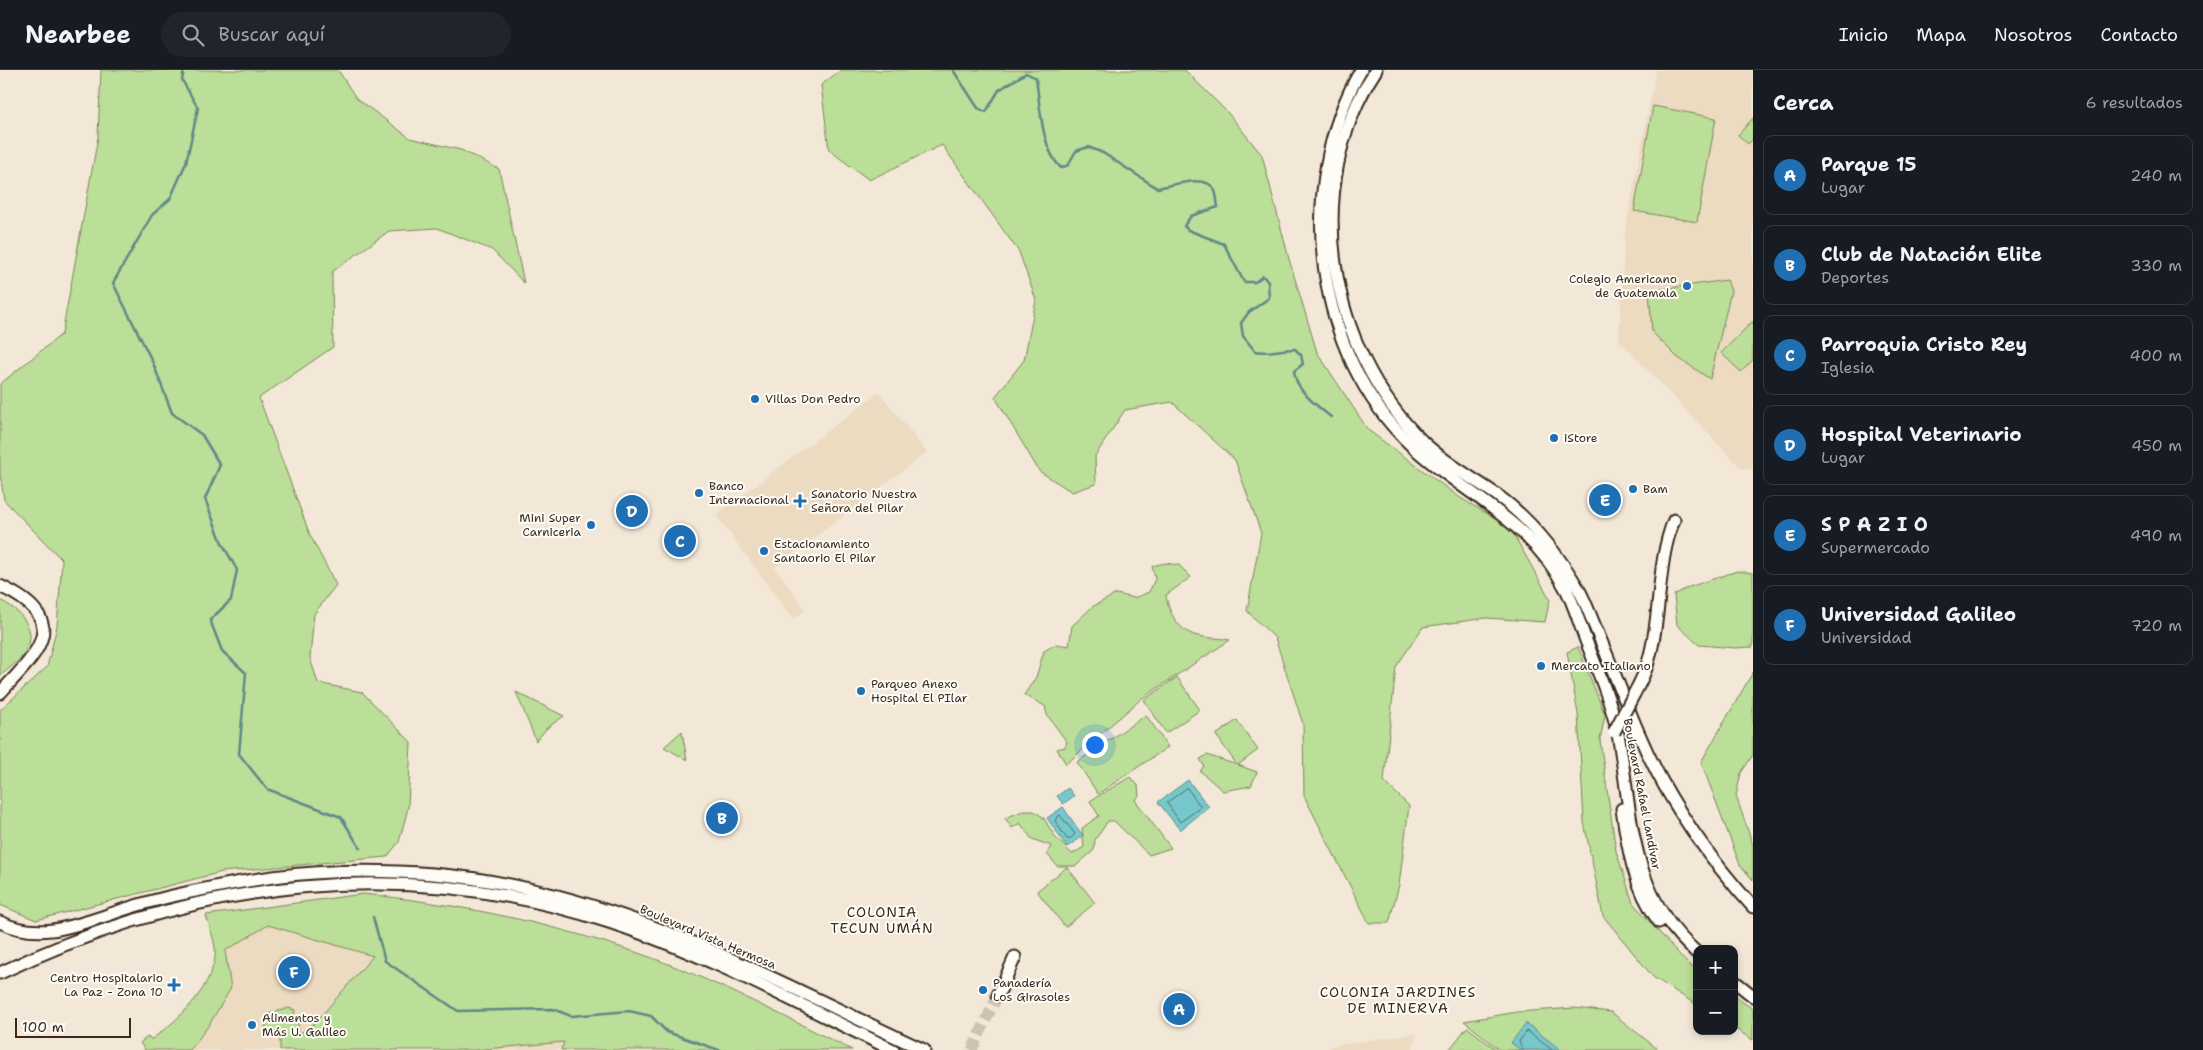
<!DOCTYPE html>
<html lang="es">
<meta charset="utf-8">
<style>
body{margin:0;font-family:"Shantell Sans",sans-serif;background:#20242c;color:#f1f3f6}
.controls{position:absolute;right:15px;bottom:15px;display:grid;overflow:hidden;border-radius:10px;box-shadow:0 2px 8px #0003}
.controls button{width:45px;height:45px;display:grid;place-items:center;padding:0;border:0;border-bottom:1px solid #363941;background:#171b24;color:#f1f3f6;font:25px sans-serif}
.scale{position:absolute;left:15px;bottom:12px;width:116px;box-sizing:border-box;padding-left:5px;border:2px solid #3b2a1e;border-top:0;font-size:14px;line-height:18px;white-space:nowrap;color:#3b2a1e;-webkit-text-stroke:4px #fdfcf7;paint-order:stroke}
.you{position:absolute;left:1094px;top:674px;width:18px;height:18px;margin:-12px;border:4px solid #fff;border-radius:50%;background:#1a73e8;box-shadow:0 0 0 8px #1a73e833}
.badge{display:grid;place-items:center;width:32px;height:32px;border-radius:50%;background:#1f6fb2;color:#fff;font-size:16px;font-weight:700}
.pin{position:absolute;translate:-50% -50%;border:2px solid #fff;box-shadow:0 1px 5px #0006}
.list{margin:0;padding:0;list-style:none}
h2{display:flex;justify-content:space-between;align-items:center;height:65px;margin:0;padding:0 20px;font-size:21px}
h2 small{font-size:16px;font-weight:400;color:#9ea1a6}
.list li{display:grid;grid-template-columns:32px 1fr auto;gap:15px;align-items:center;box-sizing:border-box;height:80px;margin:0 10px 10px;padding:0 10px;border:1px solid #363941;border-radius:10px}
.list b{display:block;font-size:19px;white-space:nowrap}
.list p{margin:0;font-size:16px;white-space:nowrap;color:#9ea1a6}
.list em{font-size:16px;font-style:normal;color:#9ea1a6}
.icon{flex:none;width:28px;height:28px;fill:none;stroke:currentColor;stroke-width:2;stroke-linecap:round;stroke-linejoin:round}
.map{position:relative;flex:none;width:1753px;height:980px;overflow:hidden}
header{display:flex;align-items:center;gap:30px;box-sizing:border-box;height:70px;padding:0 25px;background:#171b24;border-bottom:1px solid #363941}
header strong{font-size:24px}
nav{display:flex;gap:28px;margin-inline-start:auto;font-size:18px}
.search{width:350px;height:45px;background:#20242c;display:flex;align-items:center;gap:12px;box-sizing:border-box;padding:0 18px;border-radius:28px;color:#9ea1a6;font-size:19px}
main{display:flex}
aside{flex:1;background:#171b24}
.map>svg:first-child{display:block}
.built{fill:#ecdac1}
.green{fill:#bbde98;stroke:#7b845b}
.water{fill:#77c8cd;stroke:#5f8987}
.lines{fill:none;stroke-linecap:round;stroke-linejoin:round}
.shore{stroke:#536964;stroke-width:1}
.stream{stroke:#5f8987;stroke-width:2.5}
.major-tunnel{stroke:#cec2b2;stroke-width:11;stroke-dasharray:11 5.5;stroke-linecap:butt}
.major-casing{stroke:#3b2a1e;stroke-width:15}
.major{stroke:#fdfcf7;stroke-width:11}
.major-bridge-casing{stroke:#3b2a1e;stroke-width:15;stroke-linecap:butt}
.major-bridge{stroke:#fdfcf7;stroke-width:11}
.poi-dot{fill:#1f6fb2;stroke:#fdfcf7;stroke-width:2}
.labels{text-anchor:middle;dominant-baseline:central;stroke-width:4;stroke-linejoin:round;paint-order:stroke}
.poi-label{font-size:12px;fill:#3b2a1e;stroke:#fdfcf7;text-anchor:start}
.street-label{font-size:12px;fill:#3b2a1e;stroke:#fdfcf7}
.neighbourhood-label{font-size:14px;letter-spacing:1px;fill:#3b2a1e;stroke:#fdfcf7}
</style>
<header>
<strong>Nearbee</strong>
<div class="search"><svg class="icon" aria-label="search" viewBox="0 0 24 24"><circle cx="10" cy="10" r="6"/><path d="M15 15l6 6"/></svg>Buscar aquí</div>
<nav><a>Inicio</a><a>Mapa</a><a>Nosotros</a><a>Contacto</a></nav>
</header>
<main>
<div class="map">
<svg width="1753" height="980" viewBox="0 0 1753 980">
<rect width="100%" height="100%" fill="#f3e8d7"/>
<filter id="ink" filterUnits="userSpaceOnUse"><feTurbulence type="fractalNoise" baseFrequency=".02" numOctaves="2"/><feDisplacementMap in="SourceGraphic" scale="10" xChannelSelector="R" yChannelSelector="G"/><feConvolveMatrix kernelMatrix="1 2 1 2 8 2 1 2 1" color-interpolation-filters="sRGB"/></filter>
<g filter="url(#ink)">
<path class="built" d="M 1656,0 L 1753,0 L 1753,399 L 1741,398 L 1619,270 L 1625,162 Z
M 879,322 L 927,382 L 775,498 L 806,540 L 793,549 L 716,445 Z
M 268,855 L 373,886 L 315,953 L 313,980 L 190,980 L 209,955 L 231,918 L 225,881 Z
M 1417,963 L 1412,980 L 1326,980 L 1332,976 Z
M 564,972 L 561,980 L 474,980 L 474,979 Z"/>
<path class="green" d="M 101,0 L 338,0 L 356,28 L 410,68 L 461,80 L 499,99 L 524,213 L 492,180 L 437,158 L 389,161 L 332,202 L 333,277 L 259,328 L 310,465 L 336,515 L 314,544 L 310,588 L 318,613 L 362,622 L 411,672 L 408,738 L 399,772 L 387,787 L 222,802 L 36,850 L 0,835 L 0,640 L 47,597 L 57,556 L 62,490 L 4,430 L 0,403 L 0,314 L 62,264 L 98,67 Z
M 841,0 L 1185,0 L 1228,43 L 1262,85 L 1289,189 L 1317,282 L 1368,360 L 1459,427 L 1510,458 L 1550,529 L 1545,552 L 1486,548 L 1423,557 L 1396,597 L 1384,711 L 1409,736 L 1399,815 L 1389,853 L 1369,853 L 1304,726 L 1303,654 L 1275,568 L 1247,541 L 1261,463 L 1235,390 L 1172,332 L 1125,340 L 1095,386 L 1096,414 L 1072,422 L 1039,401 L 995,327 L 1024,290 L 1036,230 L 1019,182 L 942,75 L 869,110 L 829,80 L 821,15 Z
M 1653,36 L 1716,48 L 1697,152 L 1634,141 Z
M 1753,48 L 1753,69 L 1748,74 L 1738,65 Z
M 1727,210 L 1731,221 L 1710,309 L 1677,287 L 1652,262 L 1649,221 Z
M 1753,251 L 1753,290 L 1741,302 L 1721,283 Z
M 1165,493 L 1179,495 L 1191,507 L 1166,525 C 1168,542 1179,562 1198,566 C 1208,569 1219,567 1230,570 L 1141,629 L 1066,694 L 1057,679 L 1065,677 L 1067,672 L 1047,645 L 1045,636 L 1024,625 L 1036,607 L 1044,581 L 1056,574 L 1069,576 L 1072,556 L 1092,537 L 1116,524 L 1134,528 L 1149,522 L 1155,509 L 1152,496 Z
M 1737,501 L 1753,503 L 1753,577 L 1735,578 L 1699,575 L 1677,555 L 1674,525 L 1689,517 Z
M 0,530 C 19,539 40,560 25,582 C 20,591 8,599 0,606 Z
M 1578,577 L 1605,645 L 1600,670 L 1616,781 L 1633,833 L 1688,894 L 1697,900 L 1697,935 L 1653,907 L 1603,846 L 1584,752 L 1578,644 L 1567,582 Z
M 1753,602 L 1753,685 L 1741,703 L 1736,726 L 1753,775 L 1753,810 L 1740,795 L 1701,692 Z
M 1177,607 L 1200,640 L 1166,663 L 1144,630 Z
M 516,622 L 564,646 L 547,658 L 536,671 Z
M 1146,645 L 1168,677 L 1098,724 L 1077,692 Z
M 1237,650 L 1258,680 L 1238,695 L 1257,702 L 1251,716 L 1223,721 L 1200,701 L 1204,696 L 1200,689 L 1207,685 L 1237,695 L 1216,665 Z
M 682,661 L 687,690 L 664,677 Z
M 1130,707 L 1138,715 L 1139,726 L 1135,730 L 1171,778 L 1149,785 L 1114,751 L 1108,751 L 1095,770 L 1094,780 L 1076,796 L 1057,796 L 1047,784 L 1051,776 L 1032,769 L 1020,753 L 1012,758 L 1005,748 L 1023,741 L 1034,741 L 1043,747 L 1055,767 L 1072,784 L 1084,777 L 1082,758 L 1099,746 L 1090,731 Z
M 719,737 L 732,744 L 725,758 L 711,751 Z
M 1067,797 L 1095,833 L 1065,857 L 1037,821 Z
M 363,824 C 451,833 536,850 620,877 C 700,902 777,943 852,980 L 561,980 L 564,972 L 474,980 L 280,980 L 280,970 L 275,962 L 264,966 L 268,944 L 289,938 L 295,940 L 293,952 L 298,953 L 299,964 L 315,953 L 373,886 L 268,855 L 225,881 L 231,918 L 209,955 L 190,980 L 145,980 L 140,973 L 147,967 L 152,969 C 179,949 209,922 215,887 C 217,875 209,857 206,845 Z
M 1734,926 L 1753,939 L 1753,970 L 1734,958 Z
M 1574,938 L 1611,942 L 1659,980 L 1500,980 L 1464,951 L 1517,942 Z
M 1467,957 L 1497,980 L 1449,980 Z"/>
<path class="water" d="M 1188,710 L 1209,737 L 1180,760 L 1158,732 Z
M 1068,718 L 1074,726 L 1063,734 L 1057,726 Z
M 1063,737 L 1083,766 L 1067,777 L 1047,748 Z
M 1526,953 L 1561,980 L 1521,980 L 1511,973 Z"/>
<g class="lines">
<path class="shore" d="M 1187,718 L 1201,737 L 1180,752 L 1167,733 Z
M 1060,745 L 1075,764 L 1070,769 L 1067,769 L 1055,751 Z
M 1523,980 L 1519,971 L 1527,961 L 1552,980"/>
<path class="stream" d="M 184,0 L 182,10 L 198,38 L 186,93 L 170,129 L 152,145 L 113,213 L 153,293 L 172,343 L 202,365 L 220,395 L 205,429 L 222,473 L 237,500 L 231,530 L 210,550 L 222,581 L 246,603 L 239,684 L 267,719 L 341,747 L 360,778
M 953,0 L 978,38 L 986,42 L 999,20 L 1026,3 L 1036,8 C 1040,34 1041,79 1061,98 L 1068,95 L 1076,81 L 1088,77 L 1103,83 L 1157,118 C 1171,116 1208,102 1215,121 C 1217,126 1217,132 1218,137 L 1191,146 L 1184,156 L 1188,160 L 1224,174 L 1244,212 L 1255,212 L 1263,206 L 1268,212 L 1269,228 L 1249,242 L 1241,253 L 1243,266 L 1255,281 C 1268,284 1281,279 1295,279 L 1301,285 L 1303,294 L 1294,301 C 1295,320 1317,336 1331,347
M 373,847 L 385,891 L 458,941 L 553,939 L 571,946 L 629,941 L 651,946 L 667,962 L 719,980"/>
<path class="major-tunnel" d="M 972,980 L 998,925"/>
<g class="major-casing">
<path id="major" d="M 1361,0 C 1294,116 1313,283 1412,376 C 1467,427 1530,449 1567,521 C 1574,535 1579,552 1585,568 C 1597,599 1611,631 1618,664 C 1633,747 1628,823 1697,883
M 1376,0 C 1300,115 1327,279 1424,373 C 1446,394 1473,408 1497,425 C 1530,449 1557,483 1578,518 C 1585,530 1590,545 1596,559 C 1611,594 1624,629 1639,664 C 1666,728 1707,786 1753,837
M 0,516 C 72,550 40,581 0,623
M 1634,624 C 1640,613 1646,602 1649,589 C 1662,544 1656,494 1674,450
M 1622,739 C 1628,780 1634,817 1659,852
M 0,852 C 37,870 71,857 108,845 C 127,838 148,832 168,827 C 203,819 238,812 273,807 C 325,800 381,800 433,804 C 610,818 766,907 924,980
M 0,903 C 195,810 401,784 609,852 C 707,884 800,935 893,980
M 1734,911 L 1753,926
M 998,925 L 1015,887"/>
</g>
<use href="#major" class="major"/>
<g class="major-bridge-casing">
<path id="major-bridge" d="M 1614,662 L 1634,624"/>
</g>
<use href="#major-bridge" class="major-bridge"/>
</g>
</g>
<g class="poi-dot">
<circle cx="1687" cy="216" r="5"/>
<circle cx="755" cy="329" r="5"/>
<circle cx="1554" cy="368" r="5"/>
<circle cx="1633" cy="419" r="5"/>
<circle cx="699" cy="423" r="5"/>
<path d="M797.5 423.5h5v5h5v5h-5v5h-5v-5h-5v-5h5z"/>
<circle cx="591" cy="455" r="5"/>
<circle cx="764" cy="481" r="5"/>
<circle cx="1541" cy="596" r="5"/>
<circle cx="861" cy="621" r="5"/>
<path d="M171.5 907.5h5v5h5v5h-5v5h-5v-5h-5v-5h5z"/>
<circle cx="983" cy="920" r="5"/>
<circle cx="252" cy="955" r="5"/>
</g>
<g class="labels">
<g class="poi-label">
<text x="1677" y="209" text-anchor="end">Colegio Americano<tspan x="1677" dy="14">de Guatemala</tspan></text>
<text x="765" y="329">Villas Don Pedro</text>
<text x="1564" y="368">iStore</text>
<text x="709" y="416">Banco<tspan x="709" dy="14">Internacional</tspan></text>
<text x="1643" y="419">Bam</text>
<text x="811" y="424">Sanatorio Nuestra<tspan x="811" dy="14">Señora del Pilar</tspan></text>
<text x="581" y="448" text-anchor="end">Mini Super<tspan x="581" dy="14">Carniceria</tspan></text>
<text x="774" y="474">Estacionamiento<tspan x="774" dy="14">Santaorio El Pilar</tspan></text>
<text x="1551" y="596">Mercato Italiano</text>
<text x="871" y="614">Parqueo Anexo<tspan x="871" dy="14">Hospital El PIlar</tspan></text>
<text x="163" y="908" text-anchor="end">Centro Hospitalario<tspan x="163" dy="14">La Paz - Zona 10</tspan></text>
<text x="993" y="913">Panadería<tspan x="993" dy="14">Los Girasoles</tspan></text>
<text x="262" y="948">Alimentos y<tspan x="262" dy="14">Más U. Galileo</tspan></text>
</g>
<g class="street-label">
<text transform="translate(1642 724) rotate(79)">Boulevard Rafael Landívar</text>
<text transform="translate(708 867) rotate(23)">Boulevard Vista Hermosa</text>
</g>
<g class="neighbourhood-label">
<text x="882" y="842">COLONIA<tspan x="882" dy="16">TECUN UMÁN</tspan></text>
<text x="1398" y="922">COLONIA JARDINES<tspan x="1398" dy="16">DE MINERVA</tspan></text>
</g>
</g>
</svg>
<div class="controls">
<button>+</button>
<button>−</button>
</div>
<div class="scale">100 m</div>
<div class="you"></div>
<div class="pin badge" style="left:1179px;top:939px">A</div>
<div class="pin badge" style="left:722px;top:748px">B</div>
<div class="pin badge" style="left:680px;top:471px">C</div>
<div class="pin badge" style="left:632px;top:441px">D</div>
<div class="pin badge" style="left:1605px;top:430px">E</div>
<div class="pin badge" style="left:294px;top:902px">F</div>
</div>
<aside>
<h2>Cerca<small>6 resultados</small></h2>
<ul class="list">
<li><span class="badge">A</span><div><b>Parque 15</b><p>Lugar</p></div><em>240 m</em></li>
<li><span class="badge">B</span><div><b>Club de Natación Elite</b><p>Deportes</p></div><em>330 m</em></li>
<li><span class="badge">C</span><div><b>Parroquia Cristo Rey</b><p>Iglesia</p></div><em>400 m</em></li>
<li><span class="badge">D</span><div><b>Hospital Veterinario</b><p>Lugar</p></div><em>450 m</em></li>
<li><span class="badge">E</span><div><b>S P A Z I O</b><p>Supermercado</p></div><em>490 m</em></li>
<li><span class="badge">F</span><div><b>Universidad Galileo</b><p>Universidad</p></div><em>720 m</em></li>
</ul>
</aside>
</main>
